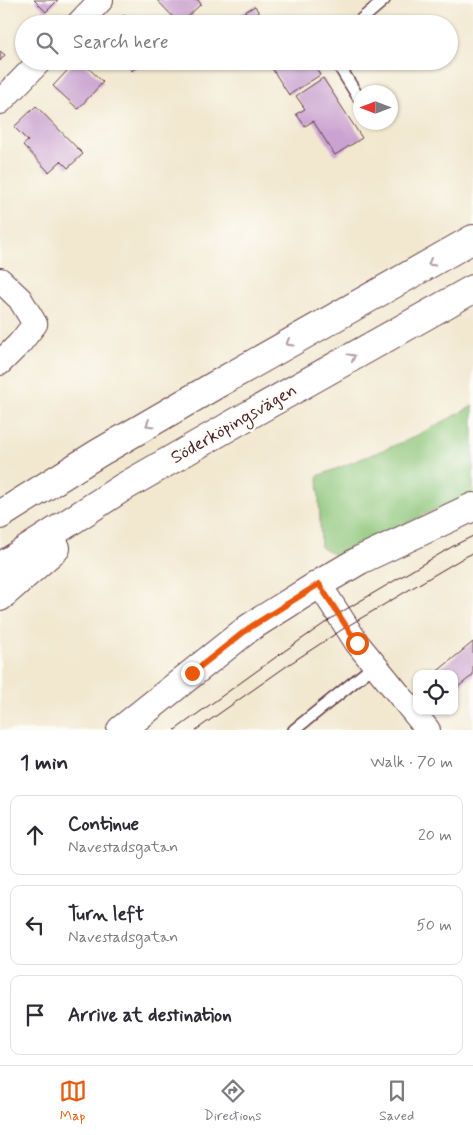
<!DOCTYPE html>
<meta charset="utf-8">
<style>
body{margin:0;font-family:Mynerve,sans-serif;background:#f2f2f3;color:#2b2b33}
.controls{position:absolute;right:15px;bottom:15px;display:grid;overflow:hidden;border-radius:10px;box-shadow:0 1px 4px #0004}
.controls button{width:45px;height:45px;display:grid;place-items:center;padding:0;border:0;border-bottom:1px solid #e1e1e2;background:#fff;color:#2b2b33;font:25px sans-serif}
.compass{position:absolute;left:353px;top:85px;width:45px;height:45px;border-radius:50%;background:#fff;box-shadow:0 1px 4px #0004;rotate:270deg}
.stop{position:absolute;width:15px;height:15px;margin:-11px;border:4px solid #ea580c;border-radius:50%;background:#fff}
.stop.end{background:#ea580c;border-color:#fff;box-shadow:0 1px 5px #0008}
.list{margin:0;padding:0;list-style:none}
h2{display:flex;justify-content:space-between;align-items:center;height:65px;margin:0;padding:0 20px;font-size:21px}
h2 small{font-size:16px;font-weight:400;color:#7c7c81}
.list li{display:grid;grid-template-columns:32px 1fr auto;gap:15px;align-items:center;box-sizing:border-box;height:80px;margin:0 10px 10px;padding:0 10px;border:1px solid #e1e1e2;border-radius:10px}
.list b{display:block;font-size:19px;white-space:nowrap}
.list p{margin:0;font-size:16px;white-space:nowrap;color:#7c7c81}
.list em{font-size:16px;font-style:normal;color:#7c7c81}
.icon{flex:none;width:28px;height:28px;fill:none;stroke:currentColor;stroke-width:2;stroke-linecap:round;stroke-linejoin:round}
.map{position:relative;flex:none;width:473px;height:730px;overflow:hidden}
.search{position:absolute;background:#fff;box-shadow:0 1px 4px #0004;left:15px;right:15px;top:15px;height:55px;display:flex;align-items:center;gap:12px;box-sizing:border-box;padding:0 18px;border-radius:28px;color:#7c7c81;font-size:19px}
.sheet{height:335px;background:#fff}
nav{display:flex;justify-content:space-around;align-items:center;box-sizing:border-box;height:70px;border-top:1px solid #e1e1e2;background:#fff;font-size:14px;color:#7c7c81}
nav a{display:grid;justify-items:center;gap:2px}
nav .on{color:#ea580c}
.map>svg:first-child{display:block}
.green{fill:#8cc578;stroke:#6b7252}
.building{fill:#caa3d0}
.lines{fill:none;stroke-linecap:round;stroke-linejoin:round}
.lane-casing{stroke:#633d44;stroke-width:14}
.street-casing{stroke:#633d44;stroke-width:26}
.secondary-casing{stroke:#633d44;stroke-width:30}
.highway-casing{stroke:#633d44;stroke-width:30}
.lane{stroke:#fff;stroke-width:11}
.street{stroke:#fff;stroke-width:24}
.secondary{stroke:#fff;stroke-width:28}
.highway{stroke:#fff;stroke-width:28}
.tram{stroke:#4a1f2b;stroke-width:1}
.oneway{stroke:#ae9aa0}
.route{stroke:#ea580c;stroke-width:6}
.labels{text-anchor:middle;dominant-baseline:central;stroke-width:5;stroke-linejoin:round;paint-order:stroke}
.street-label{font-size:18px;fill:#4a1f2b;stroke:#fdfcf7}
</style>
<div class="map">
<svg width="473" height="730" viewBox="0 0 473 730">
<rect width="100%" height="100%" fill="#fdfcf7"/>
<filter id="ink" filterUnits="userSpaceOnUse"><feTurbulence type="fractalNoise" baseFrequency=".02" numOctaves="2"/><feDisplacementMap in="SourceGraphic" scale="10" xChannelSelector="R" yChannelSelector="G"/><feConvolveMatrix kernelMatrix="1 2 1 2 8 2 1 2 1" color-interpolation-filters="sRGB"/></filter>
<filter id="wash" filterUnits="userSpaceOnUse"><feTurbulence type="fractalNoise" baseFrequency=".0096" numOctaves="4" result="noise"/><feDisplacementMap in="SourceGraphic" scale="20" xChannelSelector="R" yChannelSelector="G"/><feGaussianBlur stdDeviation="1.12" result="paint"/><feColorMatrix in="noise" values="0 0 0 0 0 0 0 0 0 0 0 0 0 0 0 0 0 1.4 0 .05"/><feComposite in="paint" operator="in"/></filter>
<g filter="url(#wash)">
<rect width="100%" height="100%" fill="#f2e8d0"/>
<path class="green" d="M 473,406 L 473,492 L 389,531 L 351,547 L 334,555 L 321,547 L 318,476 L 408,440 Z"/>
<g id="blocks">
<path class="building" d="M 34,0 L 58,0 L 46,12 Z
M 157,0 L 198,0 L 201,4 L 180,24 Z
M 255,6 L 265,24 L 235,24 L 232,19 Z
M 124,15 L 133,24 L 116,24 Z
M 0,51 L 5,55 L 0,61 Z
M 76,61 L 81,61 L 103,82 L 78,109 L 53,86 Z
M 123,61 L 142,61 L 132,71 Z
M 281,61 L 312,61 L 320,75 L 289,95 L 271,67 Z
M 323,78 L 362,138 L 335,155 L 313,121 L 305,126 L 296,114 L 305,109 L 296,96 Z
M 36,106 L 83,154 L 68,168 L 61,161 L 49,172 L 23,145 L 28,141 L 14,127 Z
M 473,642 L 473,675 L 454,690 L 454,674 L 434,674 Z"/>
</g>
</g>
<g filter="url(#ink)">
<use href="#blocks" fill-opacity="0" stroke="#633d44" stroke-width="1"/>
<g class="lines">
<g class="lane-casing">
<path id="lane" d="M 356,24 L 384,0
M 336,61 L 360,100
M 294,730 L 375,665"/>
</g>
<g class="street-casing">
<path id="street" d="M 78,24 L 101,0
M 0,102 L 40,61
M 0,280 L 20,299 L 35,324 L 20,343 L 0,363
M 319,584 L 357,643 L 428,730"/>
</g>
<g class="secondary-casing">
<path id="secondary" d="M 121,730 L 249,628 L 319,584 L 360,560 L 473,507"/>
</g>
<g class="highway-casing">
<path id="highway" d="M 0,515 L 97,454 L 219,383 L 473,239
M 0,567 L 122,488 L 249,415 L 473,289
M 0,597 L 56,548"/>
</g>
<use href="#lane" class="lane"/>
<use href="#street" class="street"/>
<use href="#secondary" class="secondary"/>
<use href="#highway" class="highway"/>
<path class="tram" d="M 175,730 L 283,652 L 338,614 L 455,545 L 473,536
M 196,730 L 291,663 L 346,627 L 463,558 L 473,553"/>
</g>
<defs><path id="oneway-chevron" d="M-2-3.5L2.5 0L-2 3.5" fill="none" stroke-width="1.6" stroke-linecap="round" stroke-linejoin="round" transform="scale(1.25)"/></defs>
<g class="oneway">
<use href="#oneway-chevron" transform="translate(431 263) rotate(150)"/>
<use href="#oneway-chevron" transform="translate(289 343) rotate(150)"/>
<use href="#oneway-chevron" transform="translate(352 357) rotate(-29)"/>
<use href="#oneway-chevron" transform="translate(149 424) rotate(150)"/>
</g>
</g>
<g class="lines" filter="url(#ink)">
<path class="route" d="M 192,673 L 249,628 L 319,584 L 357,643"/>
</g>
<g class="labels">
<g class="street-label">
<text transform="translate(234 424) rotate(-30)">Söderköpingsvägen</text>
</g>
</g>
</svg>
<div class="controls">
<button><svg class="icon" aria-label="locate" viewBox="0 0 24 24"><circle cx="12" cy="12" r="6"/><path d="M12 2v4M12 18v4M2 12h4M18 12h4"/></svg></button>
</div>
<svg class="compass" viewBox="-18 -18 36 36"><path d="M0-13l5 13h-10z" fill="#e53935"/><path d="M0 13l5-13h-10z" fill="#7c7c81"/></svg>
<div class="stop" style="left:357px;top:643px"></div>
<div class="stop end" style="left:192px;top:673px"></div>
<div class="search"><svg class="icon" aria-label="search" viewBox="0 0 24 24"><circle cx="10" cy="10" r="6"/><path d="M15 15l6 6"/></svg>Search here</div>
</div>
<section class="sheet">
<h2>1 min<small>Walk · 70 m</small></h2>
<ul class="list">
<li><svg class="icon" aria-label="ahead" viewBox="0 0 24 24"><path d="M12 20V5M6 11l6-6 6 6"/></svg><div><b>Continue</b><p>Navestadsgatan</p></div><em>20 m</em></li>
<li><svg class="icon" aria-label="left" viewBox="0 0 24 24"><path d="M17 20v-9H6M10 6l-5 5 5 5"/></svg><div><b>Turn left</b><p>Navestadsgatan</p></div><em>50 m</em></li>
<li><svg class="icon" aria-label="arrive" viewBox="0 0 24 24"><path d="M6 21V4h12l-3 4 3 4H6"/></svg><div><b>Arrive at destination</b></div></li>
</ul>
</section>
<nav>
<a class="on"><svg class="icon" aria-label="map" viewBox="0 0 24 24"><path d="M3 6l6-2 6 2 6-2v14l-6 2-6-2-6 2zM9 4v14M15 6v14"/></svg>Map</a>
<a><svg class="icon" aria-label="directions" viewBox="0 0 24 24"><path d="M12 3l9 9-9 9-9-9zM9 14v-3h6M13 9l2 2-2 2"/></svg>Directions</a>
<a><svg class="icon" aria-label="saved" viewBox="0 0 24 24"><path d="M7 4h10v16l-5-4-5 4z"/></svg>Saved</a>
</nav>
